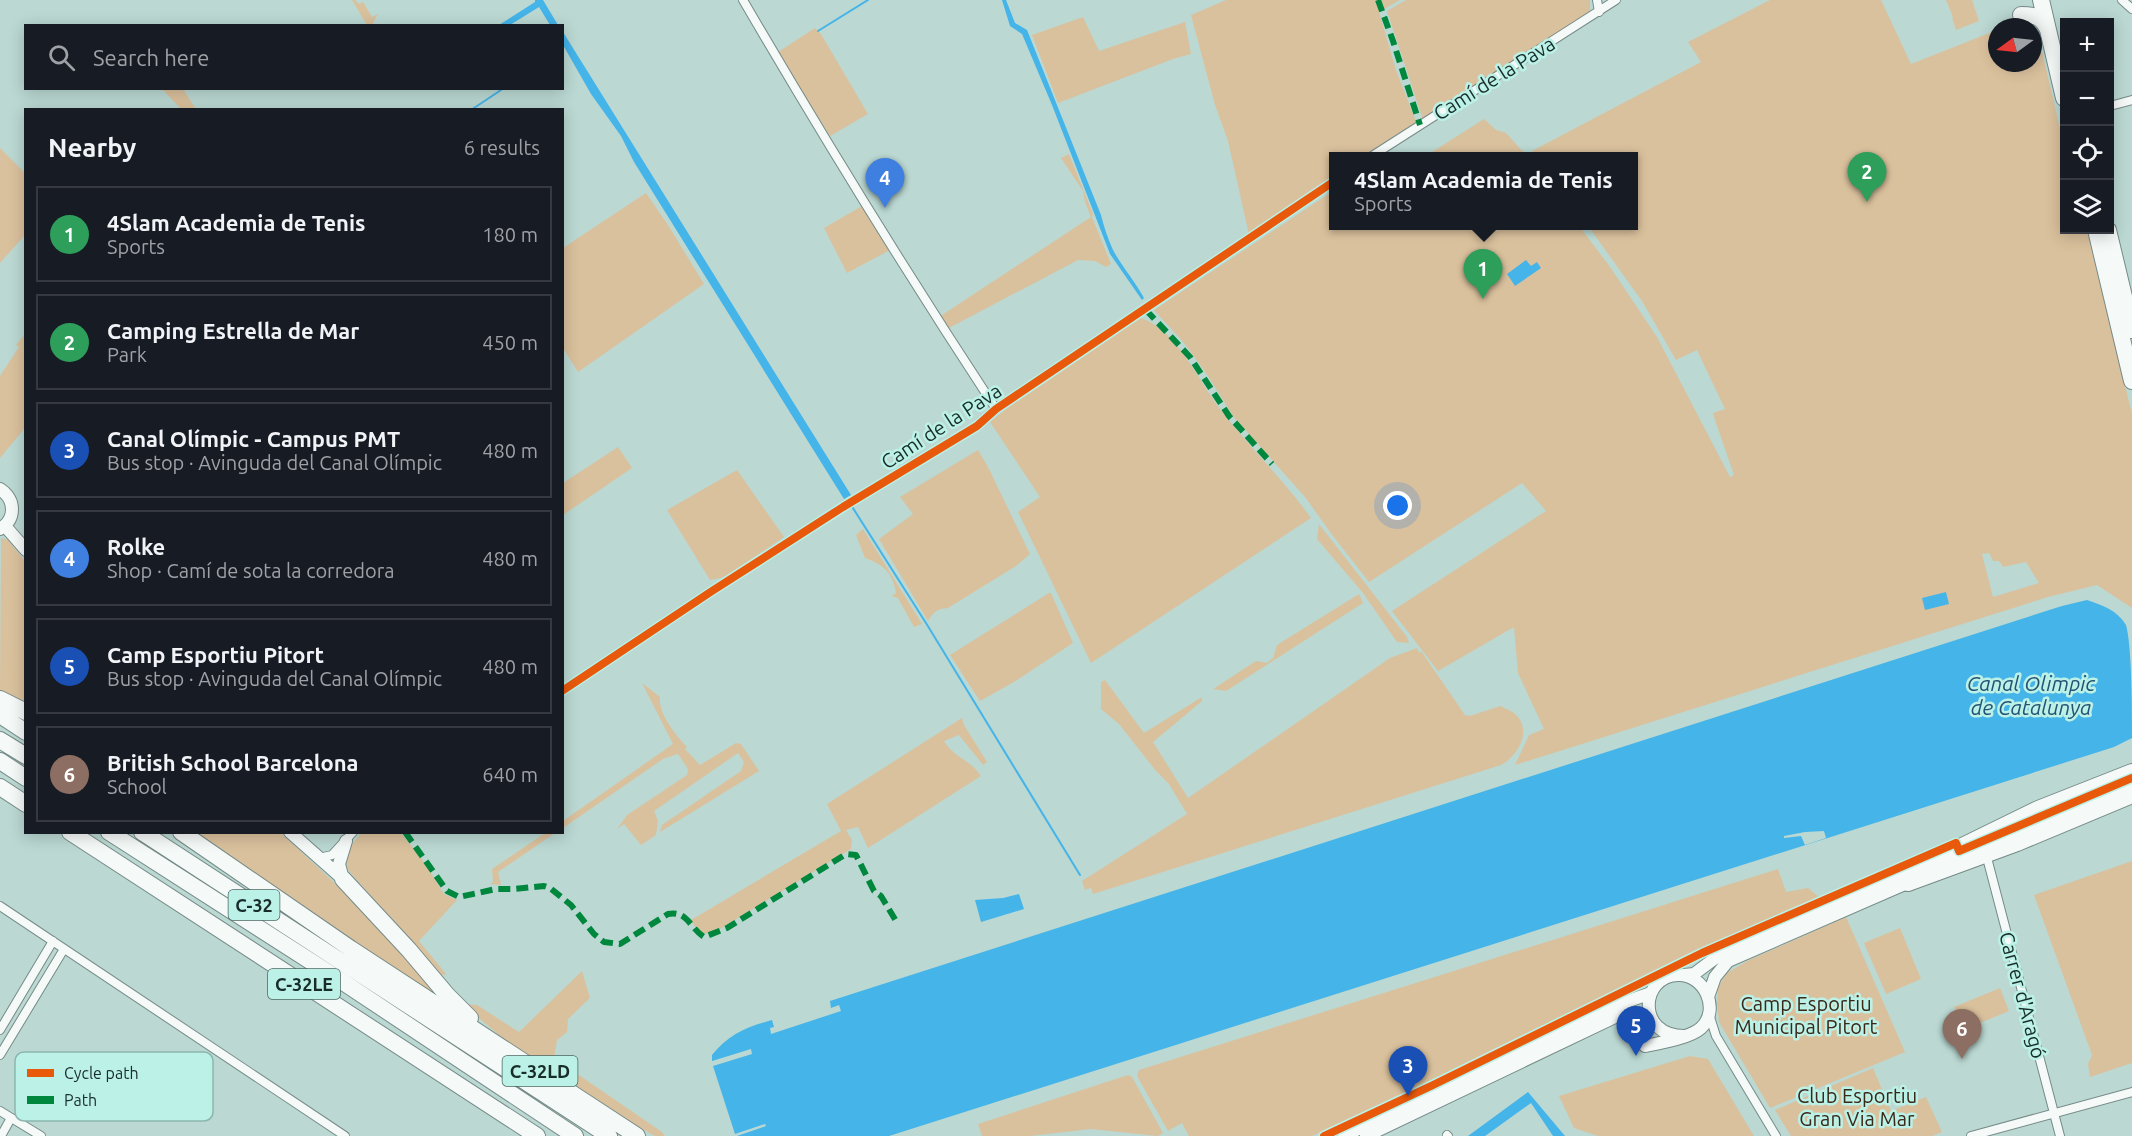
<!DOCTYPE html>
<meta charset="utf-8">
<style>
body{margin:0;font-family:Ubuntu,sans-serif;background:#20242c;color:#f1f3f6}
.controls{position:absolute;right:18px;top:18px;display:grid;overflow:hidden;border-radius:0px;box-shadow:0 3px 15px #0003}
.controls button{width:54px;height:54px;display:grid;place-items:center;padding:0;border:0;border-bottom:2px solid #363941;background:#171b24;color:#f1f3f6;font:30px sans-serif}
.compass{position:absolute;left:1988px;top:18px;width:54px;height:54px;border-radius:50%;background:#171b24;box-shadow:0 3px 15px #0003;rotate:255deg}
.you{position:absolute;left:1398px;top:506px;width:21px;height:21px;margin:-15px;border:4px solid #fff;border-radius:50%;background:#1a73e8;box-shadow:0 0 0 9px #1a73e833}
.badge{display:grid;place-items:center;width:39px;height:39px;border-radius:50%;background:#1a73e8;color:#fff;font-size:20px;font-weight:700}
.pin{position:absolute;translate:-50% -50px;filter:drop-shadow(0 2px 3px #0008)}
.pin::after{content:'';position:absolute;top:32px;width:21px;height:18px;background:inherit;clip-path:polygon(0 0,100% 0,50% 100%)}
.popup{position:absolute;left:1329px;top:152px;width:309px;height:78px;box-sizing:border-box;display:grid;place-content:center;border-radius:0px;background:#171b24;filter:drop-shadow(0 2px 4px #0005);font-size:20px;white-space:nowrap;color:#9ea1a6}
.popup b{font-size:22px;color:#f1f3f6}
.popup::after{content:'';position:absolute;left:50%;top:100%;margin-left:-12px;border:12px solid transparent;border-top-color:#171b24}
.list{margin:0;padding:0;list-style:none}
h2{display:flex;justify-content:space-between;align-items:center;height:78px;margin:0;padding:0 24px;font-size:26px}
h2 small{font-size:20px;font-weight:400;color:#9ea1a6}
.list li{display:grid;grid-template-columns:39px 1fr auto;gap:18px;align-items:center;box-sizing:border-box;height:96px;margin:0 12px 12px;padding:0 12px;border:2px solid #363941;border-radius:0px}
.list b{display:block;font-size:22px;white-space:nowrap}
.list p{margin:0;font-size:20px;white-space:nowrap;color:#9ea1a6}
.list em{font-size:20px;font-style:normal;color:#9ea1a6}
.icon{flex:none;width:33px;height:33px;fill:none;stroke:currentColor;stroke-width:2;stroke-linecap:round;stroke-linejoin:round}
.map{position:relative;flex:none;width:2132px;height:1136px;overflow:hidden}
.search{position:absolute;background:#171b24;box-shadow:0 3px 15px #0003;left:24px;top:24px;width:540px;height:66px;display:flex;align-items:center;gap:15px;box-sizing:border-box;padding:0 21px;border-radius:0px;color:#9ea1a6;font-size:22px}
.panel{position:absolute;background:#171b24;box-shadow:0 3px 15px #0003;left:24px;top:108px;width:540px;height:726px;border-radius:0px}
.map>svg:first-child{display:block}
.green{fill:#dac19d;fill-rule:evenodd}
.water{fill:#44b4e9}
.pier{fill:#bbd8d2}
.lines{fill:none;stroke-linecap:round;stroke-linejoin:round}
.stream{stroke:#44b4e9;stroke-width:2}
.street-casing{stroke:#758b87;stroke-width:10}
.secondary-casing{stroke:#758b87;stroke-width:14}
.highway-casing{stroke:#758b87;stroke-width:18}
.street{stroke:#f5f9f8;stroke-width:8}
.secondary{stroke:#f5f9f8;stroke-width:12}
.highway{stroke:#f5f9f8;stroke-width:16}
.quiet{stroke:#00873e;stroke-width:6;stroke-dasharray:12 6;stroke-linecap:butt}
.cycleway-casing{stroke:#bcf1e7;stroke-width:11}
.cycleway{stroke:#e8590c;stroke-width:8}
.labels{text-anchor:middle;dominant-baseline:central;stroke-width:5;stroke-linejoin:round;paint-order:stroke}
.shield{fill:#bcf1e7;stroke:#496863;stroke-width:1.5}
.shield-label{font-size:18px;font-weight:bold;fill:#182d2a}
.street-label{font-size:20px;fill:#182d2a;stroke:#bcf1e7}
.park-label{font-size:20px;fill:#3a2819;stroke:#bcf1e7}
.water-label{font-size:21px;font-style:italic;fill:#235374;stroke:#bcf1e7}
.key{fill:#bcf1e7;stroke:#8bb6ae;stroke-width:1.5}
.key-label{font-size:16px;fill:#182d2a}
</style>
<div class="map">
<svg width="2132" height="1136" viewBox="0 0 2132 1136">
<rect width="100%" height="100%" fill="#bbd8d2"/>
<path class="green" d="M 352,0 L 355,0 L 359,4 L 363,2 L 372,17 L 378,14 L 372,25 L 367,25 Z
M 1226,0 L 1400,0 L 1379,12 L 1396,70 L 1417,124 L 1368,156 L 1333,156 L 1333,179 L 1249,235 L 1228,141 L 1215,105 L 1191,15 Z
M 1406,0 L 1590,0 L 1590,11 L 1423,120 L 1387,11 Z
M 1770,0 L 1881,0 L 1911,64 L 1997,30 L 1997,63 L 2033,63 L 2033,27 L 2005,27 L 2023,20 L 2037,30 L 2064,146 L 2064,230 L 2087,230 L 2132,414 L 2132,608 L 2097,585 L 2048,597 L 1515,765 L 1529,735 L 1544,729 L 1518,673 L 1514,627 L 1438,671 L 1392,611 L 1546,511 L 1522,483 L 1369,582 L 1333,536 L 1305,497 L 1233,416 L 1208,376 L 1185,344 L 1154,310 L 1333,191 L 1333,226 L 1579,226 L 1608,264 L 1657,337 L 1730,477 L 1734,475 L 1714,417 L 1713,413 L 1725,409 L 1697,350 L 1676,360 L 1642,301 L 1588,226 L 1633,226 L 1633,156 L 1536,156 L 1532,151 L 1701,62 L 1688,42 ZM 1989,553 L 1993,561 L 1999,561 L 2003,567 L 2026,562 L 2039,583 L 1993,597 L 1982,554 Z
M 1946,0 L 1972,0 L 1979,21 L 1956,30 L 1952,18 L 1953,17 Z
M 1083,17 L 1099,51 L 1185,22 L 1191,54 L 1173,59 L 1058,103 L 1032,35 Z
M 815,28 L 821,34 L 868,114 L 830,136 L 778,55 L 778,52 Z
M 162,89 L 183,89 L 196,109 L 181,109 Z
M 1484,119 L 1496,130 L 1506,133 L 1527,156 L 1426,156 Z
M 0,148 L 26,174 L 25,235 L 0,263 Z
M 1069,154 L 1093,214 L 1092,217 L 1111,264 L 1106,267 L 1095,261 L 1078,260 L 947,329 L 939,317 L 1091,217 L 1085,202 L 1083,191 L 1061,158 Z
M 646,193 L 668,225 L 704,284 L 578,372 L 563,348 L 563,248 Z
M 862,206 L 890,250 L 847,273 L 824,228 Z
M 1140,318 C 1176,328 1198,380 1220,409 C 1249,447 1283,479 1311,518 L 1091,663 L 1018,512 L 1040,497 L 990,422 L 1020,398 Z
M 25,334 L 25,428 L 0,458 L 0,376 L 19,347 L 16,345 Z
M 618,447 L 632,468 L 563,515 L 563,483 Z
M 978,450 L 988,467 L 1030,554 L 1016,566 L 948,608 C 937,609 934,611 928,621 L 879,539 L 913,514 L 900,497 Z
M 737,470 L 784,537 L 725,577 L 710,580 L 667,510 Z
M 1319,524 L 1407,637 L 1409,643 L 1397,642 L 1363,593 L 1317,539 Z
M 863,529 L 922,624 L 914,627 L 898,598 L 892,596 L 896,593 C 893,573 883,564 865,558 L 856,535 Z
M 1,538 L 8,540 L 25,561 L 25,706 L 0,691 Z
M 1049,593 L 1051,593 L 1073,643 L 1014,682 L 980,701 L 950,655 Z
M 1359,594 L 1363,603 L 1226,691 L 1213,689 L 1256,661 L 1267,663 L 1273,658 L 1277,645 Z
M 1417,648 L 1419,653 L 1421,651 L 1465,715 L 1470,716 L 1500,706 C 1506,709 1513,711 1517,716 C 1532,732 1517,757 1501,765 L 1093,894 L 1091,888 L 1085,890 L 1082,881 L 1187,814 L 1169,784 L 1156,771 L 1119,724 L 1101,709 L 1101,682 L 1105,680 L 1144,733 L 1202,697 L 1202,701 L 1153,742 L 1188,798 L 1390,658 Z
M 642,683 L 660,697 C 658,714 676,735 687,747 L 685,749 L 700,765 L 736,743 L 741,744 L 759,771 L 660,832 L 662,825 L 741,771 L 744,762 L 738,753 L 654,811 L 658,821 L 656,835 L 641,845 L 624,824 L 617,829 L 627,815 L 687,775 L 688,769 L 678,754 L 663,759 L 563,828 L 563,821 L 673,744 Z
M 962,718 L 964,725 L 987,762 L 983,765 L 959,735 L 944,741 C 954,758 970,759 981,776 L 868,848 L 858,827 L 846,830 L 852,840 L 851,849 L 720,929 C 704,936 700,936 691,920 L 841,831 L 827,804 Z
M 189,833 L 281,833 L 370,916 L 446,1004 Z
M 361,833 L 401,833 L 424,862 L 444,894 L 457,900 L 419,941 L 446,974 L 438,977 L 411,942 L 349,871 C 341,857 352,844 361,833 Z
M 545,833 L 555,833 L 498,872 L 501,885 L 490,884 L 493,882 L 492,869 Z
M 2132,861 L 2132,1063 L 2090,1077 L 2088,1064 L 2092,1055 L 2034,895 Z
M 1778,869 L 1786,892 L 1808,888 L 1820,898 L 1721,939 L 1364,1113 L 1312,1136 L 1189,1136 L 1182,1123 L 1168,1131 L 1137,1076 L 1139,1070 Z
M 1846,917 L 1905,1052 L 1770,1108 L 1719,1022 L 1717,1004 L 1718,987 L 1727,973 L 1747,961 Z
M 1900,928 L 1921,979 L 1886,994 L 1864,943 Z
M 582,971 L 590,998 L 568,1019 L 567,1032 L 557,1040 L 554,1058 L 662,1132 L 665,1136 L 655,1136 L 644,1130 L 505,1040 L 462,1004 L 477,1005 L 519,1032 Z
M 2000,988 L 2009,1011 L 1963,1030 L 1954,1007 Z
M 1690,1056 L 1708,1059 L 1754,1136 L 1598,1136 L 1574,1128 L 1559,1096 Z
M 1873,1068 L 1891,1111 L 1926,1097 L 1942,1132 L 1932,1136 L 1791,1136 L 1775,1110 Z
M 1128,1075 L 1132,1077 L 1163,1133 L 1158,1136 L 1091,1129 L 1030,1136 L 982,1136 L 978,1124 Z"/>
<path class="water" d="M 535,0 L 543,0 L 558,25 L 550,25 L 539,7 L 510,25 L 499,25 L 535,2 Z
M 1002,0 L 1006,0 L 1015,23 L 1027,30 L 1101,215 C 1104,227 1108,239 1113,250 C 1122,267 1135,281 1144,298 L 1142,300 L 1110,254 L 1052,105 L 1022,34 L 1010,26 Z
M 563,32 L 851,495 L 844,499 L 634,162 L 621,136 L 591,94 L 563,45 Z
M 1526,260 L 1531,266 L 1537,262 L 1541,268 L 1515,286 L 1507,274 Z
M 1946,592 L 1949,604 L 1925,610 L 1922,598 Z
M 2087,600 C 2102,605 2117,610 2126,625 C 2132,646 2132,712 2132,738 L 2114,747 L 889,1136 L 737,1136 L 766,1126 L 765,1124 L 735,1134 L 713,1066 L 752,1054 L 751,1049 L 712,1061 L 712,1055 C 728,1035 746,1027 772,1020 L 774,1027 L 770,1028 L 771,1034 L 841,1011 L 839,1005 L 831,1008 L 830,1001 L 2062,606 Z
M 1019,894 L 1024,909 L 981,922 L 975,900 L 1003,898 Z
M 1528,1092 L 1565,1136 L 1553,1136 L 1531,1103 L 1485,1136 L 1468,1136 Z"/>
<path class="pier" d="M 1824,831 L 1826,838 L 1805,845 L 1801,836 L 1784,838 L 1784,836 L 1805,832 Z"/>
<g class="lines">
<path class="stream" d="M 818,31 L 868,0
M 471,110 L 504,88
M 851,505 L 926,623 L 1080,875"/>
<g class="street-casing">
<path id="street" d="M 743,0 C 824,139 908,275 996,409
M 1597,0 L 1599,12
M 2122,0 L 2132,9
M 2110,106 L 2132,100
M 1372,156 L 1616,0
M 562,691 L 712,591 L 843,507 L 977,426 L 996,409 L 1333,182
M 1986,854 L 2060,1136
M 319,858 L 332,855 L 353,832
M 0,906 L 345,1136
M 1709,1014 L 1716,1036 L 1776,1136
M 0,1030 L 53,941
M 0,1055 L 64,949
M 0,1111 L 41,1136
M 1447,1135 L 1448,1136
M 1,1136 L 11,1118
M 1971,1136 L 2132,1092"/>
</g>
<g class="secondary-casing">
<path id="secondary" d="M 0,489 C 16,500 16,519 0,529
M 5,526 L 26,550
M 290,832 L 343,879
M 1980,845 L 2030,828 L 2132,785
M 343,879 L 339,864 L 346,841
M 1684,975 L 1694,974 L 1726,950 L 1908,873
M 1708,997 L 1715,977 L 1728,961 L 1914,880
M 1645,1046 C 1660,1043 1690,1038 1701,1028 C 1721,1009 1704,974 1678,975 C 1640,976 1636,1036 1684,1036
M 1344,1136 L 1606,1009 L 1651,993
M 1366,1136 L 1617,1016 L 1635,1013 L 1651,1019"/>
</g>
<g class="highway-casing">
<path id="highway" d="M 2041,0 L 2064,98
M 2021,15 C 2034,15 2042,16 2047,28
M 2096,230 L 2132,381
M 2108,230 L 2132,330
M 0,699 L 26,712
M 0,715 L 26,732
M 0,740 L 26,756
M 0,761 L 26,778
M 0,787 L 26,804
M 70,832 L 537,1136
M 109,832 L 343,982 L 575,1136
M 142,832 L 609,1136
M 181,832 L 351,949 L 637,1136
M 1901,876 L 2038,809 L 2132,772
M 343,879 L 409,950 L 447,995 L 470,1018
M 1908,883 L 2017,843 L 2132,795"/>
</g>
<use href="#street" class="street"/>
<use href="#secondary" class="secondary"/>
<use href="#highway" class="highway"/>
<path class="quiet" d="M 1378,0 L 1393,41 L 1420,125
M 1146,310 L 1190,357 L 1229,416 L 1272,464
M 405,832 L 447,891 L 459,897 L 496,889 L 513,889 L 544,886 L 550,888 L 571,905 L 594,934 L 604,942 L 620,944 L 668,914 C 687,910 690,928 704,937 L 727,928 L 846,854 L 856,855 L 874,891 L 881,896 L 896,921"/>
<g class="cycleway-casing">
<path id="cycleway" d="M 562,691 L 712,591 L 843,507 L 977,426 L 996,409 L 1333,182
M 1324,1136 L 1431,1086 L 1702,953 L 1956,843 L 1959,851 L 2132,778"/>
</g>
<use href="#cycleway" class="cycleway"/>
</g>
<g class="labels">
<g class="shield">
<rect x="228.5" y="890" width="51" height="30" rx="4.5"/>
<rect x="268" y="969" width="72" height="30" rx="4.5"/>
<rect x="502.5" y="1056" width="75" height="30" rx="4.5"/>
</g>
<g class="shield-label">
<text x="254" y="905">C-32</text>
<text x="304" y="984">C-32LE</text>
<text x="540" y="1071">C-32LD</text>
</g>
<g class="street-label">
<text transform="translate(1494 78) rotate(-32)">Camí de la Pava</text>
<text transform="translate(941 426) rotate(-33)">Camí de la Pava</text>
<text transform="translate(2023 995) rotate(75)">Carrer d'Aragó</text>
</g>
<g class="park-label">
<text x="1806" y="1003">Camp Esportiu<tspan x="1806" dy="23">Municipal Pitort</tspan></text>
<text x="1857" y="1095">Club Esportiu<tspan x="1857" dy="23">Gran Via Mar</tspan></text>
</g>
<g class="water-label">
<text x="2031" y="683">Canal Olimpic<tspan x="2031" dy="24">de Catalunya</tspan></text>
</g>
</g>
<rect x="15" y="1052" width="198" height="69" rx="9" class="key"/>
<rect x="27" y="1069" width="27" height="8" fill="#e8590c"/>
<rect x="27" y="1096" width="27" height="8" fill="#00873e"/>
<g class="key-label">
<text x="64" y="1079">Cycle path</text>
<text x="64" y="1106">Path</text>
</g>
</svg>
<div class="controls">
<button>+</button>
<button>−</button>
<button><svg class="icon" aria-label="locate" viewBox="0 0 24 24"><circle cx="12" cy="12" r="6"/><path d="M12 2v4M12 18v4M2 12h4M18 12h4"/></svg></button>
<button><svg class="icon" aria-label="layers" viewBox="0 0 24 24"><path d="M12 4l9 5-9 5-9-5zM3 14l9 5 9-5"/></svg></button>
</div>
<svg class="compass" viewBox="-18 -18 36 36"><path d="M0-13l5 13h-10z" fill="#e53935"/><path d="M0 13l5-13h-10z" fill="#9ea1a6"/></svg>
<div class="you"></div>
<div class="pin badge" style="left:1483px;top:299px;background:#2e9e5b">1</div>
<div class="popup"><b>4Slam Academia de Tenis</b>Sports</div>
<div class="pin badge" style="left:1867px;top:202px;background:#2e9e5b">2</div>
<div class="pin badge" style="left:1408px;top:1096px;background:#1a4fb4">3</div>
<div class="pin badge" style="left:885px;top:208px;background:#3f7fe0">4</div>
<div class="pin badge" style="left:1636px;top:1056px;background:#1a4fb4">5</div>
<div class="pin badge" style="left:1962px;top:1059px;background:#8d6e63">6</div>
<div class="search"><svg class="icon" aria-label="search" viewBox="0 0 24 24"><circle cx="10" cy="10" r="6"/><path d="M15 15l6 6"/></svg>Search here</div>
<section class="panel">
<h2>Nearby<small>6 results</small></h2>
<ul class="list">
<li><span class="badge" style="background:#2e9e5b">1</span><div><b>4Slam Academia de Tenis</b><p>Sports</p></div><em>180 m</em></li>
<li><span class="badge" style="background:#2e9e5b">2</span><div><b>Camping Estrella de Mar</b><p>Park</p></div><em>450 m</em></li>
<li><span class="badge" style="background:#1a4fb4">3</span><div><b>Canal Olímpic - Campus PMT</b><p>Bus stop · Avinguda del Canal Olímpic</p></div><em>480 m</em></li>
<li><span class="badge" style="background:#3f7fe0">4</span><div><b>Rolke</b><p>Shop · Camí de sota la corredora</p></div><em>480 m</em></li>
<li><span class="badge" style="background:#1a4fb4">5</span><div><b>Camp Esportiu Pitort</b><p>Bus stop · Avinguda del Canal Olímpic</p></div><em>480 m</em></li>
<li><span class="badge" style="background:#8d6e63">6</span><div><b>British School Barcelona</b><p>School</p></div><em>640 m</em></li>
</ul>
</section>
</div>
